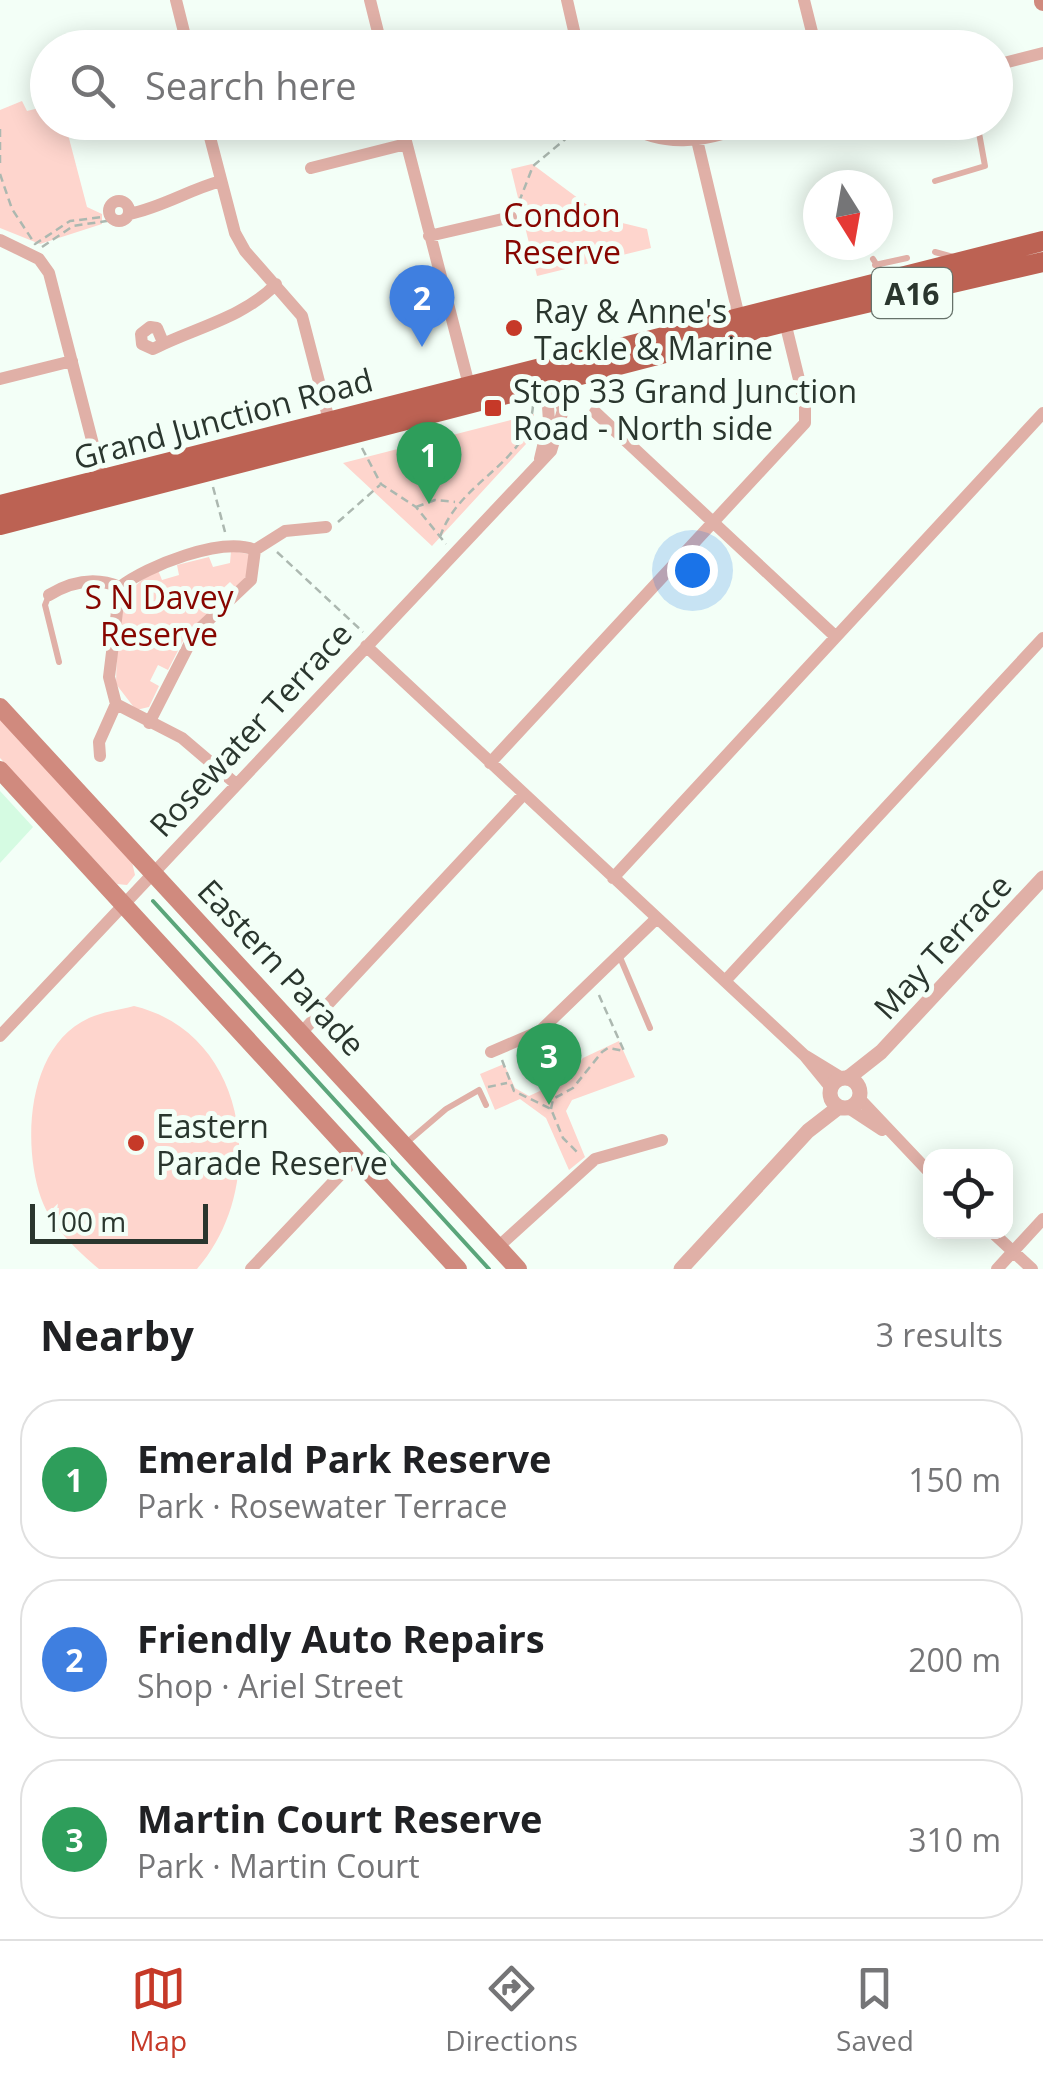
<!DOCTYPE html>
<meta charset="utf-8">
<style>
body{margin:0;font-family:"Open Sans",sans-serif;background:#f6f6f6;color:#202124}
.controls{position:absolute;right:30px;bottom:30px;display:grid;overflow:hidden;border-radius:20px;box-shadow:0 5px 25px #0003}
.controls button{width:90px;height:90px;display:grid;place-items:center;padding:0;border:0;border-bottom:2px solid #e0e0e0;background:#fff;color:#202124;font:50px sans-serif}
.compass{position:absolute;left:803px;top:170px;width:90px;height:90px;border-radius:50%;background:#fff;box-shadow:0 5px 25px #0003;rotate:169deg}
.scale{position:absolute;left:30px;bottom:25px;width:178px;box-sizing:border-box;padding-left:10px;border:5px solid #2a362e;border-top:0;font-size:28px;line-height:35px;white-space:nowrap;color:#2a362e;-webkit-text-stroke:8px #f3fff7;paint-order:stroke}
.you{position:absolute;left:692px;top:570px;width:35px;height:35px;margin:-25px;border:8px solid #fff;border-radius:50%;background:#1a73e8;box-shadow:0 0 0 15px #1a73e833}
.badge{display:grid;place-items:center;width:65px;height:65px;border-radius:50%;background:#c63928;color:#fff;font-size:32px;font-weight:700}
.pin{position:absolute;translate:-50% -82px;filter:drop-shadow(0 2px 5px #0008)}
.pin::after{content:'';position:absolute;top:52px;width:35px;height:30px;background:inherit;clip-path:polygon(0 0,100% 0,50% 100%)}
.list{margin:0;padding:0;list-style:none}
h2{display:flex;justify-content:space-between;align-items:center;height:130px;margin:0;padding:0 40px;font-size:42px}
h2 small{font-size:32px;font-weight:400;color:#757577}
.list li{display:grid;grid-template-columns:65px 1fr auto;gap:30px;align-items:center;box-sizing:border-box;height:160px;margin:0 20px 20px;padding:0 20px;border:2px solid #e0e0e0;border-radius:40px}
.list b{display:block;font-size:38px;white-space:nowrap}
.list p{margin:0;font-size:32px;white-space:nowrap;color:#757577}
.list em{font-size:32px;font-style:normal;color:#757577}
.icon{flex:none;width:55px;height:55px;fill:none;stroke:currentColor;stroke-width:2;stroke-linecap:round;stroke-linejoin:round}
.map{position:relative;flex:none;width:1043px;height:1269px;overflow:hidden}
.search{position:absolute;background:#fff;box-shadow:0 5px 25px #0003;left:30px;right:30px;top:30px;height:110px;display:flex;align-items:center;gap:25px;box-sizing:border-box;padding:0 35px;border-radius:55px;color:#757577;font-size:38px}
.sheet{height:670px;background:#fff}
nav{display:flex;justify-content:space-around;align-items:center;box-sizing:border-box;height:140px;border-top:2px solid #e0e0e0;background:#fff;font-size:28px;color:#757577}
nav a{display:grid;justify-items:center;gap:5px}
nav .on{color:#c63928}
.map>svg:first-child{display:block}
.built{fill:#d5fbe2}
.green{fill:#fed5cd}
.lines{fill:none;stroke-linecap:round;stroke-linejoin:round}
.stream{stroke:#5aa57a;stroke-width:4}
.path{stroke:#acb8b0;stroke-width:2.5;stroke-dasharray:8 5;stroke-linecap:butt}
.service{stroke:#e0b0a7;stroke-width:6}
.minor{stroke:#e0b0a7;stroke-width:12}
.tertiary{stroke:#e0b0a7;stroke-width:15}
.secondary{stroke:#d08a7e;stroke-width:18}
.trunk{stroke:#bc6253;stroke-width:20}
.poi-dot{fill:#c63928;stroke:#f3fff7;stroke-width:4}
.labels{text-anchor:middle;dominant-baseline:central;stroke-width:10;stroke-linejoin:round;paint-order:stroke}
.shield{fill:#f3fff7;stroke:#66726a;stroke-width:2.5}
.shield-label{font-size:30px;font-weight:bold;fill:#2a362e}
.park-label{font-size:32px;fill:#870600;stroke:#f3fff7}
.poi-label{font-size:32px;fill:#2a362e;stroke:#f3fff7;text-anchor:start}
.street-label{font-size:32px;fill:#2a362e;stroke:#f3fff7}
</style>
<div class="map">
<svg width="1043" height="1269" viewBox="0 0 1043 1269">
<rect width="100%" height="100%" fill="#f3fff7"/>
<path class="built" d="M 0,791 L 33,827 L 0,863 Z"/>
<path class="green" d="M 22,101 L 27,111 L 47,106 L 48,122 L 65,123 L 87,207 L 102,214 L 102,224 L 40,244 L 0,228 L 0,110 Z
M 532,164 L 606,219 L 647,229 L 651,248 L 537,276 L 511,169 Z
M 534,414 L 532,433 L 526,444 L 432,546 L 343,463 Z
M 231,551 L 249,554 L 251,568 L 238,590 L 230,582 L 217,594 L 224,602 L 184,639 L 168,670 L 158,665 L 150,681 L 159,686 L 149,707 L 136,710 L 116,684 L 117,646 L 127,646 L 129,628 L 119,627 C 122,594 131,586 158,570 L 162,580 L 179,575 L 177,565 L 209,557 L 213,567 L 230,563 Z
M 0,719 L 132,862 L 135,875 L 127,885 L 117,884 L 0,758 Z
M 134,1006 C 250,1034 269,1187 197,1269 L 99,1269 C 77,1250 51,1227 41,1198 C 22,1143 27,1046 89,1018 C 102,1012 119,1010 134,1006 Z
M 619,1041 L 635,1077 L 572,1100 L 566,1111 L 585,1157 L 569,1170 L 546,1118 L 520,1099 L 495,1110 L 480,1074 L 504,1064 L 515,1088 L 529,1096 L 566,1079 L 583,1058 Z"/>
<g class="lines">
<path class="stream" d="M 153,901 L 489,1269"/>
<path class="path" d="M 0,129 L 0,163
M 0,174 L 12,209 L 35,244 L 70,221 L 103,217
M 519,202 L 533,166 L 586,122
M 42,247 L 73,226 L 113,220
M 362,448 L 381,484 L 416,507 L 446,544
M 213,487 L 225,532
M 416,507 L 435,500 L 455,502
M 338,522 L 380,485
M 440,537 C 459,480 530,463 533,405
M 277,552 L 363,632
M 502,1060 L 514,1091 L 551,1109 L 563,1138 L 580,1155
M 488,1087 L 507,1083
M 551,1109 L 553,1099 L 573,1088 L 602,1052 L 608,1048 L 624,1051 L 598,993"/>
<path class="service" d="M 935,181 L 985,166 L 977,122
M 935,252 L 953,257
M 873,259 L 885,278
M 875,265 L 907,258
M 49,595 L 45,605 L 59,662
M 619,955 L 650,1028
M 405,1144 L 446,1109 L 479,1090 L 486,1105"/>
<path class="minor" d="M 176,0 L 188,48
M 370,0 L 382,48
M 567,0 L 578,48
M 804,0 L 816,48
M 996,65 L 1043,53
M 206,122 L 235,233 L 245,251 L 302,316 L 331,428
M 401,122 L 469,385
M 620,122 C 674,154 710,137 766,122
M 697,140 L 739,317
M 311,168 L 406,144
M109 211a10 10 0 1 1 20 0a10 10 0 1 1-20 0Z
M 129,214 C 163,207 188,190 221,181
M 429,236 L 511,217
M 0,240 L 39,259 L 49,273 L 103,483
M 162,340 L 157,328 L 150,327 L 141,334 L 142,344 L 153,349 C 191,329 244,318 276,284
M 0,379 L 72,361
M 595,412 L 836,637
M 540,459 L 549,421 L 546,378
M 255,550 L 285,531 L 326,527
M 120,587 L 109,677 L 116,704 L 182,738 L 236,784
M 49,595 C 72,581 96,577 120,587 C 147,566 222,536 255,550
M 366,646 L 804,1055 L 831,1088
M 149,723 L 195,633 L 251,580 L 255,550
M 100,756 L 99,742 L 116,704
M 490,763 L 805,423 L 805,404 L 785,322
M 613,878 L 1043,413
M 725,981 L 1043,638
M 302,1032 L 524,794
M 0,1036 L 551,451 L 563,410 L 553,377
M 491,1052 L 540,1031 L 657,918
M 806,1056 L 842,1078
M 859,1098 L 930,1173
M 847,1107 L 882,1130
M 992,1232 L 1032,1269
M 498,1247 L 595,1159 L 662,1140
M 251,1269 L 358,1156
M 997,1269 L 1043,1219"/>
<path class="tertiary" d="M 848,1078 L 881,1052 L 1043,878
M830 1093a15 15 0 1 1 30 0a15 15 0 1 1-30 0Z
M 681,1269 L 808,1131 L 839,1107"/>
<path class="secondary" d="M 1043,0 L 1043,2
M 0,707 L 518,1269
M 0,770 L 458,1269"/>
<path class="trunk" d="M 0,505 L 1043,241
M 0,525 L 785,322 L 1043,262"/>
</g>
<g class="poi-dot">
<circle cx="514" cy="328" r="10"/>
<rect x="483" y="398" width="20" height="20" rx="5"/>
<circle cx="136" cy="1143" r="10"/>
</g>
<g class="labels">
<rect class="shield" x="872" y="268" width="80" height="50" rx="8"/>
<g class="shield-label">
<text x="912" y="293">A16</text>
</g>
<g class="park-label">
<text x="562" y="214">Condon<tspan x="562" dy="37">Reserve</tspan></text>
<text x="159" y="596">S N Davey<tspan x="159" dy="37">Reserve</tspan></text>
</g>
<g class="poi-label">
<text x="534" y="310">Ray &amp; Anne's<tspan x="534" dy="37">Tackle &amp; Marine</tspan></text>
<text x="513" y="390">Stop 33 Grand Junction<tspan x="513" dy="37">Road - North side</tspan></text>
<text x="156" y="1125">Eastern<tspan x="156" dy="37">Parade Reserve</tspan></text>
</g>
<g class="street-label">
<text transform="translate(223 418) rotate(-15)">Grand Junction Road</text>
<text transform="translate(250 729) rotate(-47)">Rosewater Terrace</text>
<text transform="translate(942 946) rotate(-47)">May Terrace</text>
<text transform="translate(282 967) rotate(47)">Eastern Parade</text>
</g>
</g>
</svg>
<div class="controls">
<button><svg class="icon" aria-label="locate" viewBox="0 0 24 24"><circle cx="12" cy="12" r="6"/><path d="M12 2v4M12 18v4M2 12h4M18 12h4"/></svg></button>
</div>
<svg class="compass" viewBox="-18 -18 36 36"><path d="M0-13l5 13h-10z" fill="#e53935"/><path d="M0 13l5-13h-10z" fill="#757577"/></svg>
<div class="scale">100 m</div>
<div class="you"></div>
<div class="pin badge" style="left:429px;top:504px;background:#2e9e5b">1</div>
<div class="pin badge" style="left:422px;top:347px;background:#3f7fe0">2</div>
<div class="pin badge" style="left:549px;top:1105px;background:#2e9e5b">3</div>
<div class="search"><svg class="icon" aria-label="search" viewBox="0 0 24 24"><circle cx="10" cy="10" r="6"/><path d="M15 15l6 6"/></svg>Search here</div>
</div>
<section class="sheet">
<h2>Nearby<small>3 results</small></h2>
<ul class="list">
<li><span class="badge" style="background:#2e9e5b">1</span><div><b>Emerald Park Reserve</b><p>Park · Rosewater Terrace</p></div><em>150 m</em></li>
<li><span class="badge" style="background:#3f7fe0">2</span><div><b>Friendly Auto Repairs</b><p>Shop · Ariel Street</p></div><em>200 m</em></li>
<li><span class="badge" style="background:#2e9e5b">3</span><div><b>Martin Court Reserve</b><p>Park · Martin Court</p></div><em>310 m</em></li>
</ul>
</section>
<nav>
<a class="on"><svg class="icon" aria-label="map" viewBox="0 0 24 24"><path d="M3 6l6-2 6 2 6-2v14l-6 2-6-2-6 2zM9 4v14M15 6v14"/></svg>Map</a>
<a><svg class="icon" aria-label="directions" viewBox="0 0 24 24"><path d="M12 3l9 9-9 9-9-9zM9 14v-3h6M13 9l2 2-2 2"/></svg>Directions</a>
<a><svg class="icon" aria-label="saved" viewBox="0 0 24 24"><path d="M7 4h10v16l-5-4-5 4z"/></svg>Saved</a>
</nav>
